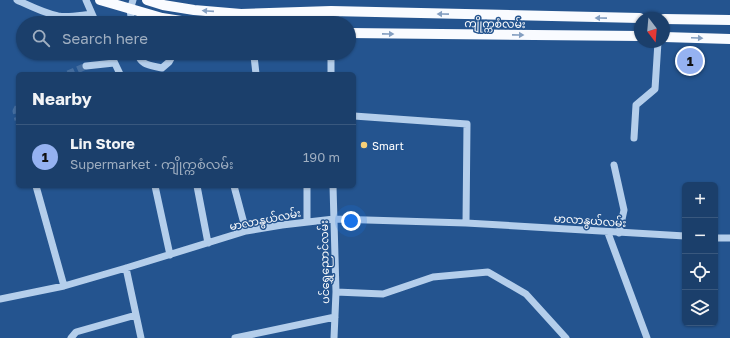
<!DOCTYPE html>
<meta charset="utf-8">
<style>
body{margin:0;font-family:"Golos Text","Noto Sans Myanmar",sans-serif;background:#244671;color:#f1f3f6}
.controls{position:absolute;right:12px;bottom:12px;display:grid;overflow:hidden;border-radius:6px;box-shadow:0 1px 3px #0004}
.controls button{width:36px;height:36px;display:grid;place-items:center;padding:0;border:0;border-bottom:1px solid #39587e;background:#1b3f6b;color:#f1f3f6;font:20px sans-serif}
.compass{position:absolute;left:634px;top:12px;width:36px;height:36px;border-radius:50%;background:#1b3f6b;box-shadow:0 1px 3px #0004;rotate:164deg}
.you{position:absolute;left:351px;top:221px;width:14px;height:14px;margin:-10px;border:3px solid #fff;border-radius:50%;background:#1a73e8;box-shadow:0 0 0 6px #1a73e833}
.badge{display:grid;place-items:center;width:26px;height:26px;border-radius:50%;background:#95b2f1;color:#111;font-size:13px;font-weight:700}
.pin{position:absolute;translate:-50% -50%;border:2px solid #fff;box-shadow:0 1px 4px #0006}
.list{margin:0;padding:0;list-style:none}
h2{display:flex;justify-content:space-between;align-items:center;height:52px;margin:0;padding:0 16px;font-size:17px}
h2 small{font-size:13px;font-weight:400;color:#a0afc1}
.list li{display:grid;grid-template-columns:26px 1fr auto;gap:12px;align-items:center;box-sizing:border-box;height:64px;padding:0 16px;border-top:1px solid #39587e}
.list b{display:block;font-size:15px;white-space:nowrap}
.list p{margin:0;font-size:13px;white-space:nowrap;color:#a0afc1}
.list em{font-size:13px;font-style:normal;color:#a0afc1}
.icon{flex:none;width:22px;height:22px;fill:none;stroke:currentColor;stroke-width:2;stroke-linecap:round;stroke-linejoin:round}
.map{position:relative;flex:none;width:730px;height:338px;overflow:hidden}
.search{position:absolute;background:#1b3f6b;box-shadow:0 1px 3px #0004;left:16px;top:16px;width:340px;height:44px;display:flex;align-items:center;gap:10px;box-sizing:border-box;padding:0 14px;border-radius:22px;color:#a0afc1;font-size:15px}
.panel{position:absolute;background:#1b3f6b;box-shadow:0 1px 3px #0004;left:16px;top:72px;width:340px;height:116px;border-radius:6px}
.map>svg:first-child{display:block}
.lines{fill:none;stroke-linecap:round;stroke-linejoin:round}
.minor-tunnel{stroke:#456ea0;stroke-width:7;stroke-dasharray:7 3.5;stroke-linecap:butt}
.minor{stroke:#b4ceeb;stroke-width:7}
.major{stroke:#f9fbff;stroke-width:10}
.oneway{fill:#849fc1}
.poi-dot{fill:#f6cf78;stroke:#24548f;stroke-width:1.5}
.labels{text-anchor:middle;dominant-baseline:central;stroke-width:3;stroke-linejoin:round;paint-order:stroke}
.street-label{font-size:11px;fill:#fff;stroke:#24548f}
.poi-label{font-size:11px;fill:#fff;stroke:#24548f;text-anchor:start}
</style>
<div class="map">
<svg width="730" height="338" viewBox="0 0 730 338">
<rect width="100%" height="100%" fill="#24548f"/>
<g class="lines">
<path class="minor-tunnel" d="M 68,74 L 86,66
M 18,107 L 16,111 L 18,120"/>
<path class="minor" d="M 17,0 C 30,6 44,13 58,16 C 69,18 81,15 92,14
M 86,0 L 96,23
M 132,23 L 130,10 L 133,0
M 331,23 L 331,11
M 110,53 L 120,74
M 137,53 C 142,66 149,65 162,68 L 169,62 L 174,53
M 331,53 L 331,74
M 254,56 L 256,74
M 86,66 L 114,63
M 354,116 L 467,124 L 466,223
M 634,138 L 636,105 L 655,89 L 658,42
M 614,165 L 624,210 L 619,233
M 36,186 L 64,286
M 155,186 L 170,255
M 197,186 L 208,243
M 234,186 L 246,231
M 333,186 L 336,292 L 334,338
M 307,222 L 307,186
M 608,233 L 647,338
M 715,238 L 730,238
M 126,268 L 141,338
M 336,292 L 383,294 L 433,277 L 488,272 L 526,294 L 566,338
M 0,299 L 64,286 L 126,268 L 246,231 L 282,225 L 334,219 L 466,223 L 685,236
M 71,338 L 76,332 L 136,315
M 235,338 L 335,317"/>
<path class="major" d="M 100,0 L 162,18 L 194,23
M 147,0 L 163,5 L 194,10 L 241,14 L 331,11 L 640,18
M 664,19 L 730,20
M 349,33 L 640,36
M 664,37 L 730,39"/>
</g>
<defs><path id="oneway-solid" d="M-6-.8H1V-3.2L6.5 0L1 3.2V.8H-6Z"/></defs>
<g class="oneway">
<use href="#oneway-solid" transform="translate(208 11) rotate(-176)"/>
<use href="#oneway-solid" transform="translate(443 14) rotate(-179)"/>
<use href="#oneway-solid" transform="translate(601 18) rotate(-179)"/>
<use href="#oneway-solid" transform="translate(388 34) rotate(1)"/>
<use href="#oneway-solid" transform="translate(518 35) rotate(1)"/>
<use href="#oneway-solid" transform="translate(697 38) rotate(2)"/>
</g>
<circle class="poi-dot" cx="364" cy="145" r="4"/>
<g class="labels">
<g class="street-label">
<text transform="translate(495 23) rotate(1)">ကျိုက္ကစံလမ်း</text>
<text transform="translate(265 219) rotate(-11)">မာလာနွယ်လမ်း</text>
<text transform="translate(590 220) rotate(4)">မာလာနွယ်လမ်း</text>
<text transform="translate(324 262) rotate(-91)">ပင်ရွှေညောင်လမ်း</text>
</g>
<g class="poi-label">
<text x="372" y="145">Smart</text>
</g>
</g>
</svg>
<div class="controls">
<button>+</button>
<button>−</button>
<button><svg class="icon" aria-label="locate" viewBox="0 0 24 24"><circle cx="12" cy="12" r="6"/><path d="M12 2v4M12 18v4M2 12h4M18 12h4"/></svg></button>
<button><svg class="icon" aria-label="layers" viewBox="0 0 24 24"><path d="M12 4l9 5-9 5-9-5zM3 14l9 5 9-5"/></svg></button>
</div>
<svg class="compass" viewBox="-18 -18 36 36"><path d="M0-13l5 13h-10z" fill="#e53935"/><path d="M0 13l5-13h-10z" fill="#a0afc1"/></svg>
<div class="you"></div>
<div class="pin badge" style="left:690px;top:61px">1</div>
<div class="search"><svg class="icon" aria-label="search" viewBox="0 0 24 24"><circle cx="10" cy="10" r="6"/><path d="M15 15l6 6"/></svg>Search here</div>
<section class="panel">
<h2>Nearby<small></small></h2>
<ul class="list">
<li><span class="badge">1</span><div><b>Lin Store</b><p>Supermarket · ကျိုက္ကစံလမ်း</p></div><em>190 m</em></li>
</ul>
</section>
</div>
